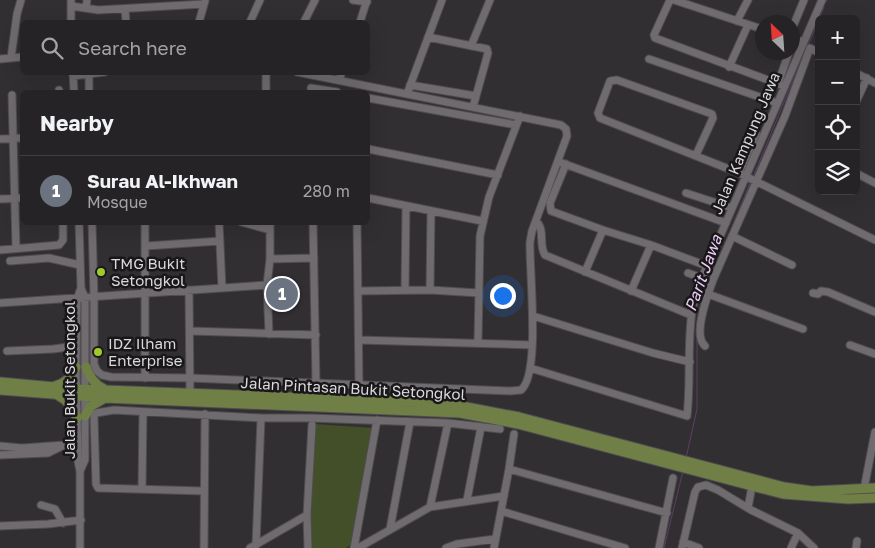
<!DOCTYPE html>
<meta charset="utf-8">
<style>
body{margin:0;font-family:"Golos Text",sans-serif;background:#2e2b2e;color:#f1f3f6}
.controls{position:absolute;right:15px;top:15px;display:grid;overflow:hidden;border-radius:8px;box-shadow:0 5px 20px #0002}
.controls button{width:45px;height:45px;display:grid;place-items:center;padding:0;border:0;border-bottom:1px solid #424043;background:#262326;color:#f1f3f6;font:25px sans-serif}
.compass{position:absolute;left:755px;top:15px;width:45px;height:45px;border-radius:50%;background:#262326;box-shadow:0 5px 20px #0002;rotate:335deg}
.you{position:absolute;left:502px;top:295px;width:18px;height:18px;margin:-12px;border:4px solid #fff;border-radius:50%;background:#1a73e8;box-shadow:0 0 0 8px #1a73e833}
.badge{display:grid;place-items:center;width:32px;height:32px;border-radius:50%;background:#8c9099;color:#fff;font-size:16px;font-weight:700}
.pin{position:absolute;translate:-50% -50%;border:2px solid #fff;box-shadow:0 1px 5px #0006}
.list{margin:0;padding:0;list-style:none}
h2{display:flex;justify-content:space-between;align-items:center;height:65px;margin:0;padding:0 20px;font-size:21px}
h2 small{font-size:16px;font-weight:400;color:#a4a4a7}
.list li{display:grid;grid-template-columns:32px 1fr auto;gap:15px;align-items:center;box-sizing:border-box;height:70px;padding:0 20px;border-top:1px solid #424043}
.list b{display:block;font-size:19px;white-space:nowrap}
.list p{margin:0;font-size:16px;white-space:nowrap;color:#a4a4a7}
.list em{font-size:16px;font-style:normal;color:#a4a4a7}
.icon{flex:none;width:28px;height:28px;fill:none;stroke:currentColor;stroke-width:2;stroke-linecap:round;stroke-linejoin:round}
.map{position:relative;flex:none;width:875px;height:548px;overflow:hidden}
.search{position:absolute;background:#262326;box-shadow:0 5px 20px #0002;left:20px;top:20px;width:350px;height:55px;display:flex;align-items:center;gap:12px;box-sizing:border-box;padding:0 18px;border-radius:8px;color:#a4a4a7;font-size:19px}
.panel{position:absolute;background:#262326;box-shadow:0 5px 20px #0002;left:20px;top:90px;width:350px;height:135px;border-radius:8px}
.map>svg:first-child{display:block}
.green{fill:#424f28}
.lines{fill:none;stroke-linecap:round;stroke-linejoin:round}
.stream{stroke:#5f3c69;stroke-width:1}
.minor-casing{stroke:#4f4d50;stroke-width:9}
.major-casing{stroke:#4f4d50;stroke-width:11}
.minor{stroke:#6f6b6f;stroke-width:7}
.major{stroke:#6f7f46;stroke-width:9}
.poi-dot{fill:#9eca2e;stroke:#191719;stroke-width:2}
.labels{text-anchor:middle;dominant-baseline:central;stroke-width:5;stroke-linejoin:round;paint-order:stroke}
.street-label{font-size:15px;fill:#dad9db;stroke:#191719}
.poi-label{font-size:15px;fill:#dad9db;stroke:#191719;text-anchor:start}
.water-label{font-size:16px;font-style:italic;fill:#edcbf7;stroke:#191719}
</style>
<div class="map">
<svg width="875" height="548" viewBox="0 0 875 548">
<rect width="100%" height="100%" fill="#322f32"/>
<path class="green" d="M 314,424 L 374,428 L 354,543 L 346,548 L 310,548 Z"/>
<g class="lines">
<path class="stream" d="M 826,2 L 827,0
M 808,46 L 824,7
M 753,177 L 804,54
M 725,244 L 750,183
M 703,300 L 705,292
M 697,322 L 701,306
M 686,458 L 697,409 L 697,336
M 664,548 L 683,471"/>
<g class="minor-casing">
<path id="minor" d="M 353,0 L 367,2
M 670,0 L 654,35 L 655,38 L 784,86
M 674,0 L 762,29
M 71,6 L 98,10 L 204,4
M 86,8 L 87,0
M 125,9 L 126,22
M 737,21 L 748,0
M 71,22 L 71,0
M 199,22 L 205,1
M 250,22 L 260,0
M 304,22 L 315,0
M 360,22 L 367,0
M 792,29 L 804,0
M 428,37 L 487,49 L 488,53 L 473,107
M 792,39 L 804,42
M 471,46 L 490,0
M 11,58 L 17,14 L 21,0
M 0,59 L 22,57
M 649,59 L 777,103
M 729,67 L 748,25
M 266,72 L 266,92
M 73,73 L 74,92
M 856,73 L 875,83
M 89,75 L 89,92
M 73,76 L 105,72
M 339,80 L 342,72
M 776,83 L 779,81 L 789,52
M 410,85 L 476,96
M 311,88 L 337,92
M 59,90 L 59,92
M 407,94 L 442,0
M 12,95 L 16,248
M 368,98 L 516,125
M 856,102 L 867,78
M 0,139 L 22,138
M 368,149 L 498,175
M 696,155 L 713,118 L 712,114 L 617,80 L 610,81 L 598,113 L 600,118 L 739,173 L 875,240
M 562,163 L 726,223
M 566,164 L 550,203 L 551,211 L 603,230 L 651,245 L 707,266
M 739,173 L 756,134
M 856,173 L 875,183
M 686,193 L 732,208
M 368,198 L 482,221
M 0,199 L 22,198
M 536,221 C 546,231 538,244 545,255 L 691,315
M 79,222 L 81,288 L 85,298 L 85,460 L 80,471
M 92,222 L 94,297 L 94,364 L 97,371 L 102,375 L 111,377 L 190,378 L 510,391 L 521,390 C 541,374 529,270 530,242 L 532,231 L 567,136 L 566,129 L 561,125 L 297,72
M 145,222 L 145,378
M 219,222 L 222,288
M 241,222 L 270,230
M 313,222 L 316,383
M 357,222 L 359,384
M 732,236 L 792,265
M 146,246 L 220,241
M 0,250 L 59,245 L 63,240 L 63,222
M 270,259 L 314,258
M 10,261 L 49,258 L 80,265
M 585,272 L 603,230
M 688,273 L 702,278
M 189,290 L 190,394
M 405,290 L 406,206
M 430,290 L 431,211
M 358,291 L 430,290 L 479,293
M 631,291 L 651,245
M 813,293 L 818,294 L 821,291 L 828,292 L 875,312
M 708,294 L 803,329
M 0,303 L 267,285
M 533,316 L 653,353 L 690,362
M 190,331 L 316,335
M 269,334 L 267,285 L 270,259 L 270,222
M 359,340 L 532,345
M 478,343 L 480,236 L 489,197 L 520,116
M 850,345 L 875,354
M 705,346 C 692,335 708,294 713,280 L 785,116 L 810,48 L 819,53
M 7,351 L 53,349 L 76,346
M 530,368 L 687,416 C 691,381 687,346 692,311 C 693,302 697,294 699,285 L 822,0
M 0,446 L 22,448 L 64,445
M 0,455 L 48,453 L 64,445 L 77,443
M 509,469 L 667,513
M 142,489 L 143,412
M 864,489 L 875,432
M 204,491 L 98,488 L 96,484 L 94,416 L 96,413 L 114,410 L 261,418 L 310,418 L 448,423 L 500,429
M 467,500 L 481,427
M 41,505 L 55,509 L 63,523
M 430,507 L 448,423
M 748,508 L 752,486
M 501,511 L 625,548
M 0,526 L 48,524 L 81,520
M 390,529 L 410,422
M 683,542 L 699,548
M 256,545 L 261,418
M 80,548 L 80,471 L 78,461 L 76,367 L 77,299 L 81,288
M 204,548 L 205,414
M 250,548 L 307,515
M 308,548 L 307,515 L 312,425
M 354,548 L 377,420
M 358,548 L 430,507 L 504,496
M 446,548 L 457,544 L 495,539
M 494,548 L 509,469 L 514,434
M 659,548 L 673,478
M 682,548 L 695,492 L 698,487 L 706,485 L 718,490 L 751,510 L 798,533 L 814,548
M 791,548 L 798,533
M 856,548 L 857,541"/>
</g>
<g class="major-casing">
<path id="major" d="M 86,367 C 90,377 94,384 104,389
M 0,382 L 77,389 L 416,402 L 461,406 L 519,417 L 784,487 L 812,491 L 875,488
M 55,386 C 66,383 71,377 76,367
M 0,390 L 105,398 L 460,413 L 518,424 L 783,494 L 848,499 L 875,498
M 59,396 C 69,401 72,408 77,418
M 85,416 L 91,406 L 103,399"/>
</g>
<use href="#minor" class="minor"/>
<use href="#major" class="major"/>
</g>
<g class="poi-dot">
<circle cx="101" cy="272" r="5"/>
<circle cx="98" cy="352" r="5"/>
</g>
<g class="labels">
<g class="street-label">
<text transform="translate(745 143) rotate(-67)">Jalan Kampung Jawa</text>
<text transform="translate(69 380) rotate(-90)">Jalan Bukit Setongkol</text>
<text transform="translate(353 388) rotate(3)">Jalan Pintasan Bukit Setongkol</text>
</g>
<g class="poi-label">
<text x="111" y="263">TMG Bukit<tspan x="111" dy="17">Setongkol</tspan></text>
<text x="108" y="343">IDZ Ilham<tspan x="108" dy="17">Enterprise</tspan></text>
</g>
<g class="water-label">
<text transform="translate(703 273) rotate(-70)">Parit Jawa</text>
</g>
</g>
</svg>
<div class="controls">
<button>+</button>
<button>−</button>
<button><svg class="icon" aria-label="locate" viewBox="0 0 24 24"><circle cx="12" cy="12" r="6"/><path d="M12 2v4M12 18v4M2 12h4M18 12h4"/></svg></button>
<button><svg class="icon" aria-label="layers" viewBox="0 0 24 24"><path d="M12 4l9 5-9 5-9-5zM3 14l9 5 9-5"/></svg></button>
</div>
<svg class="compass" viewBox="-18 -18 36 36"><path d="M0-13l5 13h-10z" fill="#e53935"/><path d="M0 13l5-13h-10z" fill="#a4a4a7"/></svg>
<div class="you"></div>
<div class="pin badge" style="left:282px;top:294px;background:#6b7280">1</div>
<div class="search"><svg class="icon" aria-label="search" viewBox="0 0 24 24"><circle cx="10" cy="10" r="6"/><path d="M15 15l6 6"/></svg>Search here</div>
<section class="panel">
<h2>Nearby<small></small></h2>
<ul class="list">
<li><span class="badge" style="background:#6b7280">1</span><div><b>Surau Al-Ikhwan</b><p>Mosque</p></div><em>280 m</em></li>
</ul>
</section>
</div>
